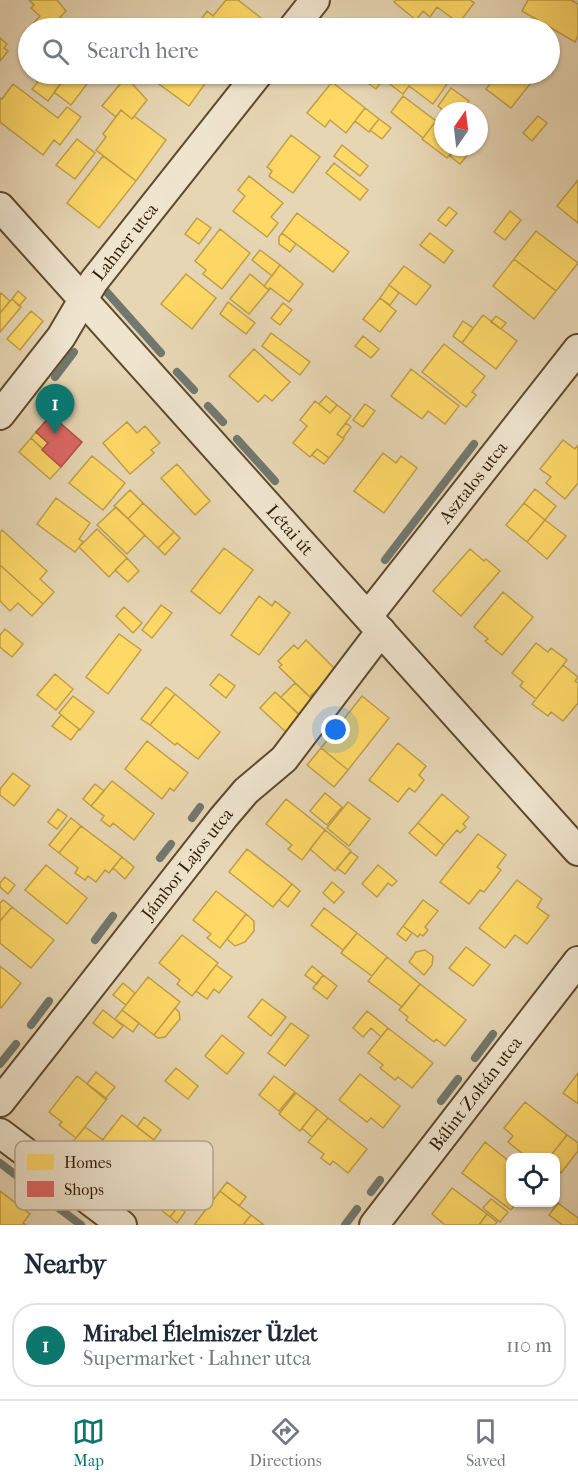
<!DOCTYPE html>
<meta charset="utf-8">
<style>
body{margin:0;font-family:"IM FELL French Canon",serif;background:#f2f2f3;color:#1f2937}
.controls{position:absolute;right:18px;bottom:18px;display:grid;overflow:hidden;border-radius:12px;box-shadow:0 2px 4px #0004}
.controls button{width:54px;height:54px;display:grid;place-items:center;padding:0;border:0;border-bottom:2px solid #e0e1e3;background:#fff;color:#1f2937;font:30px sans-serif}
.compass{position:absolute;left:434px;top:102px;width:54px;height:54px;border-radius:50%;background:#fff;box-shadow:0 2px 4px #0004;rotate:14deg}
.you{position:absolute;left:336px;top:730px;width:21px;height:21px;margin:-15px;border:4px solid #fff;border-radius:50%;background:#1a73e8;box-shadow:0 0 0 9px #1a73e833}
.badge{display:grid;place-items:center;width:39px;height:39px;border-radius:50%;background:#0f766e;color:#fff;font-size:20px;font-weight:700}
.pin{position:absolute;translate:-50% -50px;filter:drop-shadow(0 2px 3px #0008)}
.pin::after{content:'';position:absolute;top:32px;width:21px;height:18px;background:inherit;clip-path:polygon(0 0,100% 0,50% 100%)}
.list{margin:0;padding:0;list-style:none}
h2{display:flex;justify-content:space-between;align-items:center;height:78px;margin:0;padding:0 24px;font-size:26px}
h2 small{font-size:20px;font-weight:400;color:#747a83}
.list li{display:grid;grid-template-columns:39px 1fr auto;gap:18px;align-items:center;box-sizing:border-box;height:84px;margin:0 12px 12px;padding:0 12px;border:2px solid #e0e1e3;border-radius:24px}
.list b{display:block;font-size:22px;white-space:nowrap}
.list p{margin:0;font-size:20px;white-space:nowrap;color:#747a83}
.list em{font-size:20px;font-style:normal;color:#747a83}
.icon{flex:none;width:33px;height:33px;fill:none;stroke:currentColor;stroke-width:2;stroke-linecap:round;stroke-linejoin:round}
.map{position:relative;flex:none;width:578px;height:1225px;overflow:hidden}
.search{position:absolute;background:#fff;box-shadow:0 2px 4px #0004;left:18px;right:18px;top:18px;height:66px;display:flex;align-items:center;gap:15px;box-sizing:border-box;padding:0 21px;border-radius:33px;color:#747a83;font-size:22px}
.sheet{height:174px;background:#fff}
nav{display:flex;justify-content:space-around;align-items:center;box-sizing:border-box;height:84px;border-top:2px solid #e0e1e3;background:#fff;font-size:16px;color:#747a83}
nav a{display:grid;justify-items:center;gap:3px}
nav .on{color:#0f766e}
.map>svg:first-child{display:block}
.homes{fill:#ffd966;stroke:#c1a048;stroke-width:1.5}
.shops{fill:#e06666;stroke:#ac5048;stroke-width:1.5}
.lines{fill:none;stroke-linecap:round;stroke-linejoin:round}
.stream{stroke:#71786f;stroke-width:8}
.minor-casing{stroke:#5e4a2e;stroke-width:32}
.minor{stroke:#efe4ce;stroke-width:28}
.labels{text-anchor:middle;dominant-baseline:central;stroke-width:6;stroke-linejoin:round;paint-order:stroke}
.street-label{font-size:18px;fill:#311c01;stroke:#efe4ce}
.key{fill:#efe4ce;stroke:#b6a890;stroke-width:1.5}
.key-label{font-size:16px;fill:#311c01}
</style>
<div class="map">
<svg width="578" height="1225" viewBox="0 0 578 1225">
<rect width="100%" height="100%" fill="#e7d6b4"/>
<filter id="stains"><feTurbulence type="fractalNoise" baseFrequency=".00333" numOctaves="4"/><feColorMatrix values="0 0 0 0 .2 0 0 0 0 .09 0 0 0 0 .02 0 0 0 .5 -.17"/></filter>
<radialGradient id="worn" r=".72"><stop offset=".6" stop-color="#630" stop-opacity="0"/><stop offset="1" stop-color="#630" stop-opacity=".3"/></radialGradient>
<path class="homes" d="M 29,0 L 57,0 L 66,11 L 50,28 L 29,28 L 40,16 L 31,8 L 34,5 Z
M 226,0 L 238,0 L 261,18 L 253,28 L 195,28 L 207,11 L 213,16 Z
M 396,0 L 470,0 L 474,3 L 459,23 L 437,7 L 430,17 L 423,11 L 416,20 L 394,2 Z
M 528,0 L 571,0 L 578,4 L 578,36 L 575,42 L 522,11 Z
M 0,38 L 7,44 L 4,48 L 8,51 L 0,61 Z
M 44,74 L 51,74 L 62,82 L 48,101 L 32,89 Z
M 54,74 L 68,74 L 62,82 L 53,75 Z
M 68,74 L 86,74 L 84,76 L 90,80 L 71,105 L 54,92 Z
M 167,74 L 212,74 L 189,106 L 159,84 Z
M 358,74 L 432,74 L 447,84 L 433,104 L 409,86 L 403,94 L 383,79 L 376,89 L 357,75 Z
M 498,74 L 538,74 L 511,108 L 486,89 Z
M 126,77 L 147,100 L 132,119 L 121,110 L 116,117 L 102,106 Z
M 332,82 L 365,108 L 346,133 L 330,120 L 325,127 L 307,113 Z
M 13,84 L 58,118 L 67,107 L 81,117 L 60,145 L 54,140 L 43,155 L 0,122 L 0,98 L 2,99 Z
M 451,88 L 469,101 L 461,111 L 444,111 L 438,106 Z
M 403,96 L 436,121 L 423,138 L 391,112 Z
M 365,108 L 379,119 L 369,132 L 355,121 Z
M 121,110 L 132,119 L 134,116 L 166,140 L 136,181 L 96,150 L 106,137 L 103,134 Z
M 538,116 L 547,123 L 532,141 L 523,133 Z
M 379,119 L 391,128 L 382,139 L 370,130 Z
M 436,121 L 443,127 L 443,147 L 456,147 L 447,158 L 422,139 Z
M 291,135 L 320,157 L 293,193 L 269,176 L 272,171 L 267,167 Z
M 77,139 L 95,153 L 75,179 L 56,165 Z
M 342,145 L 368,166 L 360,176 L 334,156 Z
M 456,147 L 474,147 L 460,164 L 450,156 Z
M 103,156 L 136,181 L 99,228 L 67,203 Z
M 334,163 L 368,190 L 360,200 L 326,173 Z
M 249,176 L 283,203 L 271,217 L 278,223 L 267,237 L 233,211 L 245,196 L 238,190 Z
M 578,180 L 578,223 L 557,206 Z
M 449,207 L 457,213 L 446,226 L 438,220 Z
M 510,211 L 521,220 L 505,240 L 494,232 Z
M 297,213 L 349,252 L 333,272 L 282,233 Z
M 197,218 L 211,228 L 199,244 L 185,234 Z
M 220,229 L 250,253 L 222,289 L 203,274 L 206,270 L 195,261 Z
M 536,231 L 578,263 L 556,291 L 514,259 Z
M 282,233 L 296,244 L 290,252 L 279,244 L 279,237 Z
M 430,233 L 453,251 L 444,263 L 420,245 Z
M 260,250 L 280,265 L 272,276 L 252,260 Z
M 514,259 L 556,291 L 534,319 L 493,286 Z
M 280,265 L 303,284 L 289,302 L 270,288 L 269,290 L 264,286 Z
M 404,266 L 431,286 L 416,305 L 389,285 Z
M 186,274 L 216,298 L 192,329 L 161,304 Z
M 250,274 L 269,290 L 249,314 L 230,299 Z
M 389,285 L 399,293 L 390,305 L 380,298 Z
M 18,291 L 26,298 L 19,306 L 12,299 Z
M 1,293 L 10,301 L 0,313 L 0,295 Z
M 380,298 L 396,311 L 380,332 L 363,319 Z
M 12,299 L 21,307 L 0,332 L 0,313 Z
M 228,302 L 255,323 L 246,334 L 220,314 Z
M 283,303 L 292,310 L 280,325 L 271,318 Z
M 31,311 L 43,321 L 20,350 L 7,339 Z
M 483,315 L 517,341 L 496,369 L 462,343 Z
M 496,316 L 506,323 L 501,329 L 491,322 Z
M 463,321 L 473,328 L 462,343 L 453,336 Z
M 271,333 L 310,362 L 300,375 L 262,346 Z
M 363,336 L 379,349 L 371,358 L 355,346 Z
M 444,344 L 485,376 L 472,392 L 476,395 L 466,407 L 422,372 Z
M 254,349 L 290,382 L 272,401 L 265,395 L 258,402 L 229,376 Z
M 411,369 L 459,406 L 445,424 L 428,411 L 422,419 L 391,396 Z
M 326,396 L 337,405 L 330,413 L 319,404 Z
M 315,401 L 330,413 L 337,405 L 351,416 L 337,434 L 344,439 L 329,458 L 317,449 L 310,457 L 293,443 L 307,426 L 300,420 Z
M 365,404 L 375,411 L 363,427 L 353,420 Z
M 127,422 L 137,433 L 145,426 L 160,443 L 151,450 L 154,453 L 130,474 L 103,443 Z
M 346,423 L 351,427 L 343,438 L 337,434 Z
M 36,432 L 48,443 L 43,449 L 31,438 Z
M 31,438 L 61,467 L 50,479 L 19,452 Z
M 563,440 L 575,449 L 578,445 L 578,483 L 565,499 L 546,483 L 551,477 L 540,469 Z
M 317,449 L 329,458 L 324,464 L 312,455 Z
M 383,453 L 396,463 L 401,456 L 417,468 L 384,513 L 354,491 Z
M 92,456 L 125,483 L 103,510 L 69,483 Z
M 177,464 L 210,501 L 195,515 L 161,478 Z
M 535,489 L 556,506 L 545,520 L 524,503 Z
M 130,490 L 143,503 L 128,519 L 114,506 Z
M 56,498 L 90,523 L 79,539 L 83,542 L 75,552 L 37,524 Z
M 143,503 L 174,532 L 158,548 L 128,519 Z
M 524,503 L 545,520 L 527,542 L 506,525 Z
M 116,507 L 145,535 L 127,554 L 97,525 Z
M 545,520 L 566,536 L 547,559 L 527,542 Z
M 97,529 L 127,558 L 109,577 L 79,547 Z
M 2,530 L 47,571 L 40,579 L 54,592 L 43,604 L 0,565 L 0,533 Z
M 174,532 L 180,538 L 165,555 L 158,548 Z
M 224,548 L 253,570 L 220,614 L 191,591 Z
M 470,549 L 484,561 L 486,559 L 500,571 L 461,616 L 433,591 Z
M 127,558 L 139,571 L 128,582 L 115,570 Z
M 0,565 L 43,604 L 32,616 L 18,603 L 10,611 L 0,601 Z
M 503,592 L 533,617 L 502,655 L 485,641 L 488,639 L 474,627 Z
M 259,596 L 272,606 L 275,601 L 290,613 L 259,655 L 231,635 Z
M 161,605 L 172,613 L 152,638 L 142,630 Z
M 124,607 L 142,623 L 133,633 L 116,616 Z
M 5,629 L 23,644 L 12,657 L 0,647 L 0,635 Z
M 119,634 L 141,650 L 108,694 L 86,677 Z
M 306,640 L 336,670 L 310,697 L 279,667 L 282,665 L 278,661 L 294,645 L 298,649 Z
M 536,643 L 548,652 L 551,648 L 567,660 L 536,699 L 520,686 L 523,682 L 512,673 Z
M 563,665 L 578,677 L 575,681 L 578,683 L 578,703 L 563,721 L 551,712 L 548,716 L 532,704 Z
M 55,674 L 73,689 L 56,710 L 37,695 Z
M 219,674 L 235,686 L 226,698 L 210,685 Z
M 295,683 L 310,697 L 312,694 L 315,698 L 299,715 L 281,697 Z
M 166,687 L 175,694 L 150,725 L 141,719 Z
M 275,692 L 302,717 L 287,733 L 260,708 Z
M 175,694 L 220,732 L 198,759 L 177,743 L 175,745 L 150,725 Z
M 73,696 L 94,712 L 80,730 L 59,713 Z
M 362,696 L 389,718 L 348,770 L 321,748 Z
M 61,715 L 79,729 L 71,740 L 52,726 Z
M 147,741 L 188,773 L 174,791 L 170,788 L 162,799 L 125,769 Z
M 398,743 L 426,766 L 419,775 L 424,780 L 415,792 L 409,788 L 398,802 L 369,780 Z
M 321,748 L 348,770 L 334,787 L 307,765 Z
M 13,773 L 30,786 L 14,806 L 0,795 L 0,789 Z
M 112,781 L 154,814 L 134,840 L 113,823 L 110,827 L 101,820 L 104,816 L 91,806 Z
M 95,784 L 104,791 L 91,806 L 83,799 Z
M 325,793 L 342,807 L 327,825 L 310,811 Z
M 442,794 L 469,817 L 463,824 L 466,827 L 460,833 L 457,830 L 444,845 L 418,823 Z
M 286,799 L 325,830 L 302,860 L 288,849 L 292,845 L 266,824 Z
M 348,802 L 370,819 L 349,846 L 327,828 Z
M 58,809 L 67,816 L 57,829 L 48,822 Z
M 71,818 L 81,826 L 59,853 L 49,845 Z
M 418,823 L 444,845 L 436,856 L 409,833 Z
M 81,826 L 122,857 L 109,873 L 105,870 L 96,882 L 88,876 L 85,880 L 75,873 L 78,868 L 59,853 Z
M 325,830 L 351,851 L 335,871 L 310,849 Z
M 478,834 L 506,855 L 497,867 L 501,870 L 484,892 L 480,890 L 469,904 L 440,882 Z
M 247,849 L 292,884 L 273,907 L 229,872 Z
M 351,852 L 358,857 L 345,874 L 337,868 Z
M 122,857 L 134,867 L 125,879 L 113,868 Z
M 46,865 L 87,898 L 67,924 L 25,890 Z
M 378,865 L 397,881 L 392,886 L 388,883 L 377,897 L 362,884 Z
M 5,877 L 15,885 L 8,894 L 0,887 L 0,883 Z
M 517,880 L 542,899 L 537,907 L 549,916 L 527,944 L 515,935 L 505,948 L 479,928 Z
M 332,882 L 344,892 L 334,903 L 323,893 Z
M 292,884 L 300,891 L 288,907 L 279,900 Z
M 216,891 L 246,914 L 220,948 L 207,938 L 211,934 L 193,920 Z
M 3,900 L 12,907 L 0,921 L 0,903 Z
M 423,900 L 438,911 L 425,927 L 428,930 L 423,936 L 420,934 L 418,937 L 403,926 Z
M 12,907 L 54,940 L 31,968 L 0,943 L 0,921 Z
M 324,908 L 357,933 L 343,950 L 311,925 Z
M 246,914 L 254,921 L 254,931 L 245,942 L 235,946 L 227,939 Z
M 403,926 L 412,933 L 406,941 L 397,934 Z
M 357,933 L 387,957 L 372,976 L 341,953 Z
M 182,935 L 218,963 L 192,996 L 177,984 L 180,980 L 159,963 Z
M 466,947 L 490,965 L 473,986 L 449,968 Z
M 425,950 L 433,956 L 432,965 L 424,975 L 409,962 L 416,952 Z
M 387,957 L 420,984 L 402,1007 L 368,981 Z
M 216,965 L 232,977 L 219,993 L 214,989 L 207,999 L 196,991 Z
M 0,966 L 21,983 L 1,1008 L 0,1007 Z
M 312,966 L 323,975 L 317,984 L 305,975 Z
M 323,975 L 337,986 L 327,999 L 313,988 Z
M 148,977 L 180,1002 L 154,1035 L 122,1010 Z
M 123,983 L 135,993 L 126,1005 L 113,995 Z
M 420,984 L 466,1020 L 445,1046 L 436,1039 L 434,1042 L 406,1020 L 408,1017 L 399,1010 Z
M 262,999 L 286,1017 L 271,1036 L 248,1017 Z
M 175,1008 L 179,1012 L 180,1019 L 165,1037 L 158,1038 L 154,1035 Z
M 103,1010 L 123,1026 L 113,1038 L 93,1023 Z
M 122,1010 L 139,1023 L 133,1032 L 115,1019 Z
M 367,1011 L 388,1028 L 381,1037 L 371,1028 L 363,1037 L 353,1028 Z
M 291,1023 L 309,1036 L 285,1066 L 268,1053 Z
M 388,1028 L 433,1063 L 412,1088 L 398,1077 L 395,1080 L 380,1068 L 383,1065 L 368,1053 Z
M 222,1035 L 244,1053 L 227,1074 L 205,1056 Z
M 176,1068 L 198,1086 L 188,1099 L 165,1081 Z
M 96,1072 L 115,1087 L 105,1099 L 87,1084 Z
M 578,1073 L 578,1102 L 577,1103 L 563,1093 Z
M 360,1074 L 400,1106 L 383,1128 L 371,1118 L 367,1122 L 339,1100 Z
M 77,1076 L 107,1099 L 76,1138 L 59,1125 L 62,1122 L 49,1112 Z
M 274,1076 L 295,1092 L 279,1111 L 259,1095 Z
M 296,1093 L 317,1109 L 300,1131 L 279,1114 Z
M 525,1102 L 567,1135 L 549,1158 L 541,1158 L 536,1154 L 533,1158 L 528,1158 L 508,1142 L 513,1136 L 504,1128 Z
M 317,1109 L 328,1118 L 312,1137 L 302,1128 Z
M 122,1115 L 154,1140 L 126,1176 L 94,1151 Z
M 144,1117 L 161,1130 L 154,1140 L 137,1127 Z
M 328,1118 L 367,1149 L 348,1173 L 333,1161 L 330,1165 L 321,1158 L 324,1154 L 308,1142 Z
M 85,1127 L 103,1140 L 94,1151 L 104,1159 L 99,1166 L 71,1144 Z
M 567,1135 L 578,1143 L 578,1151 L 561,1173 L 556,1169 L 556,1158 L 549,1158 Z
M 485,1142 L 510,1162 L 510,1202 L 517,1202 L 511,1210 L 462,1173 Z
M 174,1152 L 203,1175 L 170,1217 L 152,1203 L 157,1198 L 145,1189 L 150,1182 L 146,1179 L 152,1172 L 156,1175 Z
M 227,1182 L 246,1197 L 239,1206 L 220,1191 Z
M 452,1188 L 487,1214 L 479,1225 L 445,1225 L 432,1214 Z
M 0,1191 L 30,1214 L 23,1223 L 26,1225 L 0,1225 Z
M 220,1191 L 251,1215 L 243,1225 L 194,1225 Z
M 491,1199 L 508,1212 L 500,1222 L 483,1208 Z
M 558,1203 L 578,1218 L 578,1225 L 563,1225 L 549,1215 Z
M 179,1206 L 185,1212 L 177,1223 L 170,1217 Z
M 487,1214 L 497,1222 L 495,1225 L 479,1225 Z
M 251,1215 L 264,1225 L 243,1225 Z"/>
<path class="shops" d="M 51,415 L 82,442 L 61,467 L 42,450 L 48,443 L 36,432 Z"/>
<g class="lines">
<path class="stream" d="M 105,290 L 161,353
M 177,372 L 194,390
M 55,377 L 74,352
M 208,406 L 223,422
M 237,439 L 275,481
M 385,560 L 474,444
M 192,818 L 200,807
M 160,858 L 171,844
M 95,940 L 113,916
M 31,1025 L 49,1001
M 475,1058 L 493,1034
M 0,1064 L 16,1044
M 441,1101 L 458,1079
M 0,1163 L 50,1201
M 371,1192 L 380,1180
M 56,1206 L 81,1225
M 345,1225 L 357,1209"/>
<g class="minor-casing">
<g id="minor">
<path d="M 293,28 L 315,0"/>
<path id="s1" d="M 0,207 L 578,851"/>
<path id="s2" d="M 0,415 L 61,337 L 94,281 L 258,74"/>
<path id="s3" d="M 368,616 L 578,349"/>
<path id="s4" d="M 0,1102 L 223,818 L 246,791 L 284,759 L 381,631"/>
<path d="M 0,1133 L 122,1225"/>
<path id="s5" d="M 374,1225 L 578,961"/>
</g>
</g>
<use href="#minor" class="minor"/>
</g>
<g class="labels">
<g class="street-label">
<text stroke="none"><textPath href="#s2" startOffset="214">Lahner utca</textPath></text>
<text stroke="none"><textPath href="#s3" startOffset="170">Asztalos utca</textPath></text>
<text stroke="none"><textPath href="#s1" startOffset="434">Létai út</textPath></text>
<text stroke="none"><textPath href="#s4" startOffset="303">Jámbor Lajos utca</textPath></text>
<text stroke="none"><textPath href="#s5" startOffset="166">Bálint Zoltán utca</textPath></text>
</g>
</g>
<rect x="15" y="1141" width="198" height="69" rx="9" class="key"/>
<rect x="27" y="1154" width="27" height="16" fill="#ffd966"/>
<rect x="27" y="1181" width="27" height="16" fill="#e06666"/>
<g class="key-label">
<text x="64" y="1168">Homes</text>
<text x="64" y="1195">Shops</text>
</g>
<rect width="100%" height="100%" filter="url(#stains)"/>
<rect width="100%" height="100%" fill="url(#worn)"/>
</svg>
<div class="controls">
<button><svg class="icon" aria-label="locate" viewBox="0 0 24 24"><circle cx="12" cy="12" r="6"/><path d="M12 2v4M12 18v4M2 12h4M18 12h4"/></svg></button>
</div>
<svg class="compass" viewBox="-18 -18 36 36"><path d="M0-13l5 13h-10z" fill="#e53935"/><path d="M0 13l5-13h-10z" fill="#747a83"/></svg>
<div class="you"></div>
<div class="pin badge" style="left:55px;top:434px">1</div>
<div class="search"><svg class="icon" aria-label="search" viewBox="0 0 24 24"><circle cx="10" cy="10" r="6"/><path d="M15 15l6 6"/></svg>Search here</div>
</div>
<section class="sheet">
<h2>Nearby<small></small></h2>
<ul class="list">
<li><span class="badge">1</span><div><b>Mirabel Élelmiszer Üzlet</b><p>Supermarket · Lahner utca</p></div><em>110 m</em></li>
</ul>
</section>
<nav>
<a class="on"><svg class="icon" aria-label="map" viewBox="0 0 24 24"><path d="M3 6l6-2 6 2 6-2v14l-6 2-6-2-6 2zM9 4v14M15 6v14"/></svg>Map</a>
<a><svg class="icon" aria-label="directions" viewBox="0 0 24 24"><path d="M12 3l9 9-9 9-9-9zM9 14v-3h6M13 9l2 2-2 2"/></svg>Directions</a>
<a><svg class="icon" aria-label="saved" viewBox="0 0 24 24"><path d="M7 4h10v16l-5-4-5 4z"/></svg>Saved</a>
</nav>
